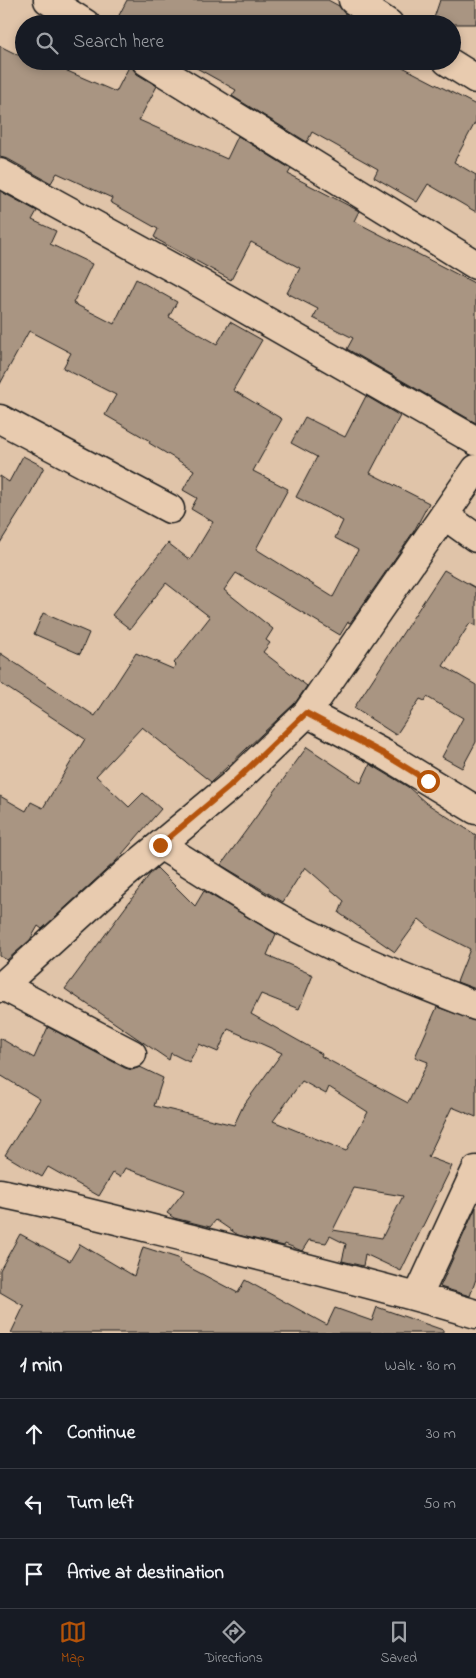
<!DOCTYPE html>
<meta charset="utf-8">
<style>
body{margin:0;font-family:"Indie Flower",sans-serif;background:#242831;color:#f1f3f6}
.stop{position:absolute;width:15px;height:15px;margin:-11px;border:4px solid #b45309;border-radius:50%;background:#fff}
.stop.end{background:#b45309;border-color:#fff;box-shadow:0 1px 5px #0008}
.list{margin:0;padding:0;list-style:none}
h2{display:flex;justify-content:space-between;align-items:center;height:65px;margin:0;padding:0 20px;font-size:21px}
h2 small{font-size:16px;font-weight:400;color:#9ea1a6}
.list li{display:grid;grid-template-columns:32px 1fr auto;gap:15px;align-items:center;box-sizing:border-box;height:70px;padding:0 20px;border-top:1px solid #363941}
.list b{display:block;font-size:19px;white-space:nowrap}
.list em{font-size:16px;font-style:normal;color:#9ea1a6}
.icon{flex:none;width:28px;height:28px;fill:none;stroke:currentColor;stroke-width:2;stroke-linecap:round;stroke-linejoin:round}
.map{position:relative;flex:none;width:476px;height:1333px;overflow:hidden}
.search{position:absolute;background:#171b24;box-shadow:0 2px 8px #0003;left:15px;right:15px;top:15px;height:55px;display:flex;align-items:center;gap:12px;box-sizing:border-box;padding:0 18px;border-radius:28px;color:#9ea1a6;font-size:19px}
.sheet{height:275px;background:#171b24}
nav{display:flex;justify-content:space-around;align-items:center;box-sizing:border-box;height:70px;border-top:1px solid #363941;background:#171b24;font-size:14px;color:#9ea1a6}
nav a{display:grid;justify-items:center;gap:2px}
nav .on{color:#b45309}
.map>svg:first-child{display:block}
.building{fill:#a99582;stroke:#1c1c1c;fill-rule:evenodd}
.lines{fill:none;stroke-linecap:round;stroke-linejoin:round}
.minor-casing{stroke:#1c1c1c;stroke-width:31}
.minor{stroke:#e8cbaf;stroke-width:28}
.route{stroke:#b45309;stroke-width:6}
</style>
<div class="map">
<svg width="476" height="1333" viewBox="0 0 476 1333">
<rect width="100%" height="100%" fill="#e0c4a9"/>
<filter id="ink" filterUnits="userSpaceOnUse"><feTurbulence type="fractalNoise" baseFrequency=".02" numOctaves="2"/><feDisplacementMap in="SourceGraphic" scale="10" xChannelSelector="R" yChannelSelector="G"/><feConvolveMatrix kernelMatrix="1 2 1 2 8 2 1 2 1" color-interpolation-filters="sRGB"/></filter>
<g filter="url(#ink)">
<path class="building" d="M 127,0 L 328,0 L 339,6 L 344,13 L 360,24 L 116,24 L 115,23 Z
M 440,0 L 476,0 L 476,24 L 432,24 Z
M 0,46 L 24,58 L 24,61 L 44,61 L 116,92 L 131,63 L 133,69 L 137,74 L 157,86 L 139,120 L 227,159 L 238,136 L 291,169 L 288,174 L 359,211 L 354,221 L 476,284 L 476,423 L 347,349 L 353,338 L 313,318 L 318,309 L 287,293 L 300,268 L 251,242 L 231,280 L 156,239 L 156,238 L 154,237 L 158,229 L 110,202 L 112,198 L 57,173 L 51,183 L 8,159 L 0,157 Z
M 184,61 L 391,61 L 476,105 L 476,121 L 454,162 L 476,175 L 476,212 L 428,184 L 417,202 L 374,177 L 378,169 L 312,132 L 307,142 L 232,96 L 236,90 Z
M 0,191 L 37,211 L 32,220 L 56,231 L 50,244 L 92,264 L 73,303 L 114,324 L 136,279 L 177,302 L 169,317 L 217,344 L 230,322 L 262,340 L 233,390 L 282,419 L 253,471 L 288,489 L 256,549 L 333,597 L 358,550 L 335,538 L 343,521 L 296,497 L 317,457 L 291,443 L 305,417 L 345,437 L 366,396 L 400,416 L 370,473 L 429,503 L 414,531 L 350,623 L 348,622 L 340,635 L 236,573 L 224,590 L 273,629 L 266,640 L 270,643 L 263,652 L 307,686 L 295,703 L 211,782 L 142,727 L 96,776 L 129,807 L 143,793 L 161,809 L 116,861 L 42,929 L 38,926 L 30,940 L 7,960 L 0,956 L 0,796 L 26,811 L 31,802 L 43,808 L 85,739 L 0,683 L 0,653 L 95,716 L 136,653 L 173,669 L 176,665 L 174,663 L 210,617 L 166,583 L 130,629 L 112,615 L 168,543 L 190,560 L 213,522 L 191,509 L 197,498 L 183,490 L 194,470 L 149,443 L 150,441 L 105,415 L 116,395 L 63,368 L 71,353 L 29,331 L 0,384 Z
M 23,456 L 44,467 L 27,500 L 0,543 L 0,476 L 9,482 Z
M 444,570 L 476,588 L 476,626 L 470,623 L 443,666 L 476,685 L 476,742 L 462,768 L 442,757 L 463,718 L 427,697 L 425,701 L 420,699 L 396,735 L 354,708 Z
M 43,613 L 89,633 L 80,654 L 34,634 Z
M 307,747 L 361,783 L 370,764 L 408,787 L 426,803 L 476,835 L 476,989 L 457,982 L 470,949 L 431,929 L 419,919 L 395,952 L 339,913 L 344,901 L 305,867 L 283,902 L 221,865 Z
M 157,868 L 195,906 L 204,891 L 276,934 L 267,955 L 313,975 L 299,1009 L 261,994 L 251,1014 L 322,1054 L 321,1056 L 408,1103 L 428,1062 L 415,1057 L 437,1007 L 476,1021 L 476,1117 L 452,1107 L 428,1157 L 452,1166 L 401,1271 L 365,1254 L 363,1266 L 342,1261 L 346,1244 L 330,1236 L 326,1243 L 309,1240 L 302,1251 L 285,1244 L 284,1246 L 238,1235 L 216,1220 L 210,1227 L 174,1218 L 167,1213 L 185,1190 L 125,1168 L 120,1177 L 113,1173 L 99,1196 L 48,1167 L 42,1177 L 5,1155 L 40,1099 L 0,1075 L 0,1038 L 34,1058 L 48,1027 L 125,1068 L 132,1070 L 140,1067 L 163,1078 L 154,1106 L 234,1125 L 243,1106 L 282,1053 L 228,1029 L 218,1052 L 199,1044 L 189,1062 L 171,1053 L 169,1060 L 65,989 L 150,874 ZM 302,1081 L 326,1094 L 329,1087 L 368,1112 L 346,1151 L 273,1121 ZM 354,1188 L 403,1196 L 382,1238 L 333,1230 Z
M 476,1207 L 476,1279 L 470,1296 L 440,1287 Z
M 20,1234 L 70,1261 L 80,1244 L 134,1276 L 143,1247 L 181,1259 L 179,1262 L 238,1293 L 245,1280 L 327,1325 L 335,1308 L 372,1321 L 377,1307 L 443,1330 L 443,1333 L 11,1333 L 24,1306 L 0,1292 L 0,1270 Z"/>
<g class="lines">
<g class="minor-casing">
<path id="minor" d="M 48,0 L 86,24
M 353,0 L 389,24
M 146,61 L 476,265
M 447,61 L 476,79
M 0,173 L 184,274 L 476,441
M 0,419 L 170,509
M 444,515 L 476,538
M 307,713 L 384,754 L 476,810
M 160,845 C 210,875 258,909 311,935 C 364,963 421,984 476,1006
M 3,986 L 132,1054
M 0,988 L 124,875 L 231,786 L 307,713 L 476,469
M 0,1193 C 69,1207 136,1225 204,1242 C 295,1265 386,1287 476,1314
M 418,1296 L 476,1170"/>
</g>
<use href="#minor" class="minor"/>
</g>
</g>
<g class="lines" filter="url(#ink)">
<path class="route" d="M 160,845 L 230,786 L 306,713 L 384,754 L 428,781"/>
</g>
</svg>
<div class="stop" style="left:428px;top:781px"></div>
<div class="stop end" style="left:160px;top:845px"></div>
<div class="search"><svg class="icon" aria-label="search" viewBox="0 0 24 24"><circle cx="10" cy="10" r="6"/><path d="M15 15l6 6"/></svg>Search here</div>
</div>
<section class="sheet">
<h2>1 min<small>Walk · 80 m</small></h2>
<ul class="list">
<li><svg class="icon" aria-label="ahead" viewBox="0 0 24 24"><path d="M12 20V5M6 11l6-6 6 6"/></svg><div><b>Continue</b></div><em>30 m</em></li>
<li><svg class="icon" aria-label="left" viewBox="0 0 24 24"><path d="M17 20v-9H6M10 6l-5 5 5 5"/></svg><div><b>Turn left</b></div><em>50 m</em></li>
<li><svg class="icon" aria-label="arrive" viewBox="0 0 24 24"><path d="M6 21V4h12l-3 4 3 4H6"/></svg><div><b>Arrive at destination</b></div></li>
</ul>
</section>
<nav>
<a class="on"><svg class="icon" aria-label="map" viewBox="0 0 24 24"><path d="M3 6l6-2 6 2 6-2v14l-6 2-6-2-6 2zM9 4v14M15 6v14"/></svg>Map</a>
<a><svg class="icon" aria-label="directions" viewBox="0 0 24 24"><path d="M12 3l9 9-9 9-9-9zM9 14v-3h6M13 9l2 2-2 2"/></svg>Directions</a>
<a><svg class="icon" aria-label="saved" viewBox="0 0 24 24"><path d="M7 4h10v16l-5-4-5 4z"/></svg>Saved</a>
</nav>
